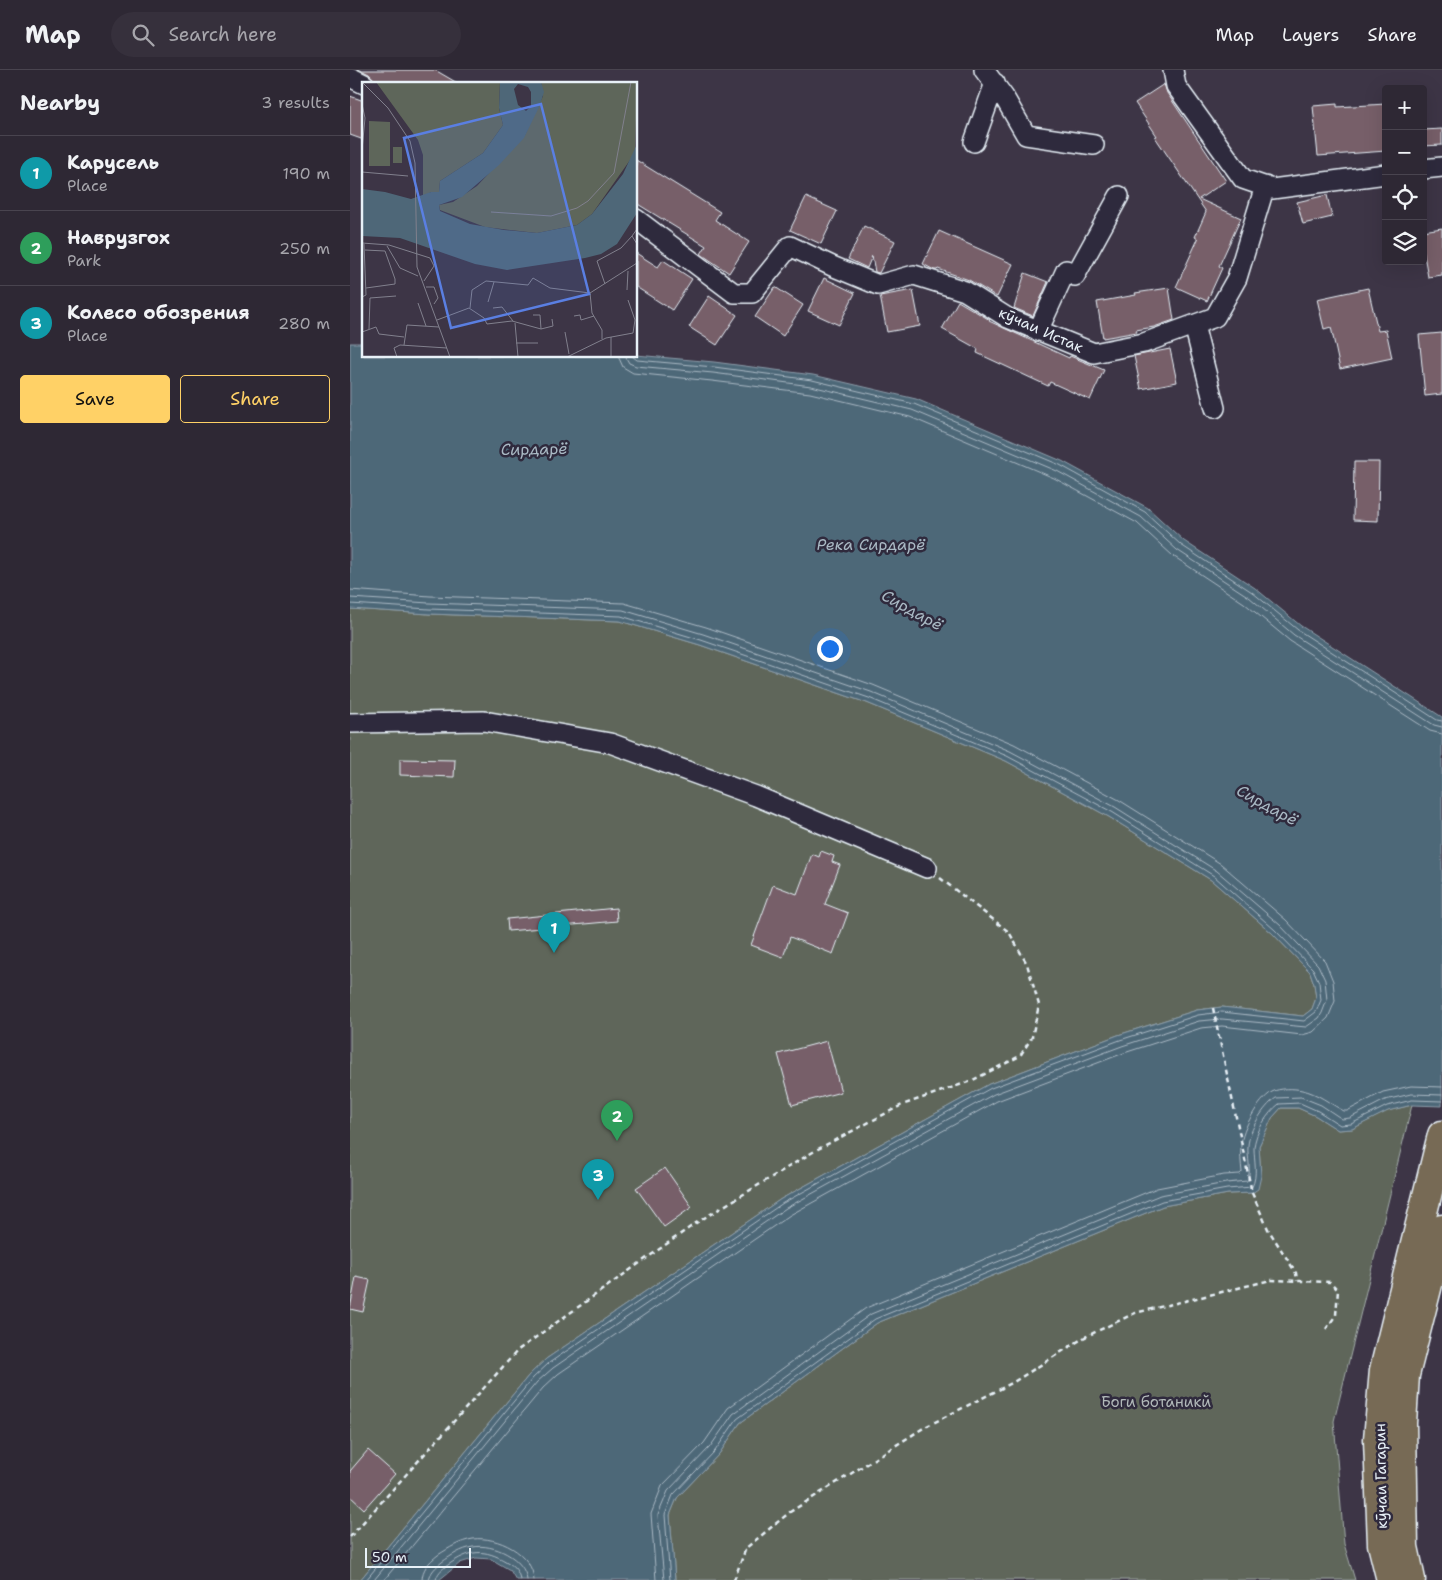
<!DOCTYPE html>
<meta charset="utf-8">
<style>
body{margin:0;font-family:"Shantell Sans",sans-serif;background:#36303c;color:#f1f3f6}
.controls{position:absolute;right:15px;top:15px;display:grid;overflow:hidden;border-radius:5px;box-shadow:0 5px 20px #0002}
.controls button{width:45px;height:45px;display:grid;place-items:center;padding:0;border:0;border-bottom:1px solid #49444f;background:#2e2834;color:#f1f3f6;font:25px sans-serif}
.scale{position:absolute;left:15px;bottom:12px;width:106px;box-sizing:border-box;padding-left:5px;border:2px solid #e8f1f8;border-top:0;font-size:14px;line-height:18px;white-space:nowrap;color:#e8f1f8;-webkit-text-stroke:4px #2f2a3d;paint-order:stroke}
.you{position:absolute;left:479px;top:578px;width:18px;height:18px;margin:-12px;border:4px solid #fff;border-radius:50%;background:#1a73e8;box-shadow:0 0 0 8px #1a73e833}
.badge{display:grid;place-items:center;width:32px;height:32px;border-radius:50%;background:#ffd166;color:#fff;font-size:16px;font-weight:700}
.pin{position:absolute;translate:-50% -41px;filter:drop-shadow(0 1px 2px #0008)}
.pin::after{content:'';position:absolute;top:26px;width:18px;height:15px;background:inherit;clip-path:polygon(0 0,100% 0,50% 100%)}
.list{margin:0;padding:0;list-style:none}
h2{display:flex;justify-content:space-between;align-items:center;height:65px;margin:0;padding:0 20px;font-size:21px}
h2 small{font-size:16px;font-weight:400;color:#a7a6ac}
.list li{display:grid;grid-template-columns:32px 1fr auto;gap:15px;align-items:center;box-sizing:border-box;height:75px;padding:0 20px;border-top:1px solid #49444f}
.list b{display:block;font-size:19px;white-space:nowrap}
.list p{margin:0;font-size:16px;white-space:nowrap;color:#a7a6ac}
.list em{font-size:16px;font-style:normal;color:#a7a6ac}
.actions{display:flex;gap:10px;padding:15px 20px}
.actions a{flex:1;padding:11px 0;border:1px solid #ffd166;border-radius:5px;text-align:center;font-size:18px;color:#ffd166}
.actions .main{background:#ffd166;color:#111}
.icon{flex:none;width:28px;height:28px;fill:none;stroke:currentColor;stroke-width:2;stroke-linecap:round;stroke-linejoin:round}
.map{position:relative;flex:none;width:1092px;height:1510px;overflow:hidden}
header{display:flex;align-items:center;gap:30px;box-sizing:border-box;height:70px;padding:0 25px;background:#2e2834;border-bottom:1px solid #49444f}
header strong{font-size:24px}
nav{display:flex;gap:28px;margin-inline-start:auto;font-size:18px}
.search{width:350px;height:45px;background:#36303c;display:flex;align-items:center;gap:12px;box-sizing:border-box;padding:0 18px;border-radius:28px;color:#a7a6ac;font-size:19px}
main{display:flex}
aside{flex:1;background:#2e2834}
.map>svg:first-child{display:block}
.green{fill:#5e665a;stroke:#a3aca9}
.water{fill:#4e6778;stroke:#8c9eab}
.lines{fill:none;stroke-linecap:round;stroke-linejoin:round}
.shore{stroke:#aabac5;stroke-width:1}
.building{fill:#775f69;stroke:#e8f1f8}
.minor-casing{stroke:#e8f1f8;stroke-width:22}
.highway-casing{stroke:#e8f1f8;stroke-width:31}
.path{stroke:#e8f1f8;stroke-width:2.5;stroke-dasharray:5 4;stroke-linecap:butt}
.minor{stroke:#2f2a3d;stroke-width:19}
.highway{stroke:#776a54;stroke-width:28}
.labels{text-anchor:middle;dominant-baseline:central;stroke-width:5;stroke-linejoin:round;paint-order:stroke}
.street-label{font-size:15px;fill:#e8f1f8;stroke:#2f2a3d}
.park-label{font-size:15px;fill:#b1b9b9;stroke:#2f2a3d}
.water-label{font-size:16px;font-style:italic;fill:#aabac5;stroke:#2f2a3d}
.inset-road{fill:none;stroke:#81808d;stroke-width:1}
.view{fill:#5a7fe2;fill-opacity:0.15;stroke:#5a7fe2;stroke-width:2.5}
.inset-edge{fill:none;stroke:#e8f1f8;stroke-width:2.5}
</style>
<header>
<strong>Map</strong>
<div class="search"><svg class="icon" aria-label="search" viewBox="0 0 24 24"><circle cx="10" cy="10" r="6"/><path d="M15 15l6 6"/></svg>Search here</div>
<nav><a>Map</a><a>Layers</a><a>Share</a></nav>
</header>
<main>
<aside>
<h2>Nearby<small>3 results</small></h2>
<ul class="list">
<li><span class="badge" style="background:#0f9aa8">1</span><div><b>Карусель</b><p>Place</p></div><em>190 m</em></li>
<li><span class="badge" style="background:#2e9e5b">2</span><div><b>Наврузгох</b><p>Park</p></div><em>250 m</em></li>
<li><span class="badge" style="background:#0f9aa8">3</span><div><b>Колесо обозрения</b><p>Place</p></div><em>280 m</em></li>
</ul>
<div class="actions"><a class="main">Save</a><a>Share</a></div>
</aside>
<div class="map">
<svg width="1092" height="1510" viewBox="0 0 1092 1510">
<rect width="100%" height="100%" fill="#3d3546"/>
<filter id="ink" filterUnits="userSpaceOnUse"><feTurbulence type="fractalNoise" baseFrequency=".02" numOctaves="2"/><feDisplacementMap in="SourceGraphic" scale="10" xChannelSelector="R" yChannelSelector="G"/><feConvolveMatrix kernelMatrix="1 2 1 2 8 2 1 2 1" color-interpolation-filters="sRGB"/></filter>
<g filter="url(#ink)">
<path class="green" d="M 0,539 L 79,544 L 270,551 L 350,575 L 517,633 L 656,691 L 759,747 L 861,810 L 922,863 L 960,902 L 964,914 L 966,928 L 962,939 L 953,946 L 872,937 L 847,940 L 768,965 L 639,1014 L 431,1129 L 196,1289 L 179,1305 L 10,1510 L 0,1510 Z
M 1062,1035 L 984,1351 L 994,1474 L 1005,1510 L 325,1510 L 320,1445 L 327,1428 L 369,1384 L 390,1353 L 527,1253 L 813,1136 L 878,1124 L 902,1123 L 911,1106 L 909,1076 L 922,1048 L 931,1038 L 948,1038 L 966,1046 L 988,1060 L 1002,1059 L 1037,1041 Z"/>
<path class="water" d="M 0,273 L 14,273 L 14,286 L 286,286 L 286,285 L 364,292 L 463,305 L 566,329 L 712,391 L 798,438 L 834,471 L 905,518 L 951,556 L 1092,647 L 1092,1036 L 1062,1035 L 1038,1041 L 1002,1059 L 988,1060 L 966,1046 L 948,1038 L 931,1038 L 922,1048 L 909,1076 L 911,1106 L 908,1119 L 902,1123 L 878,1124 L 813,1136 L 527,1253 L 390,1353 L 369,1384 L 327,1428 L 320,1445 L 325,1510 L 166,1510 L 160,1500 L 141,1489 L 126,1488 L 110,1493 L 89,1510 L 10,1510 L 179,1305 L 196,1289 L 431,1129 L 639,1014 L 768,965 L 847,940 L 872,937 L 953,946 L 962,939 L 966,928 L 964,914 L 960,902 L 922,863 L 861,810 L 759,747 L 656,691 L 517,633 L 350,575 L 270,551 L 79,544 L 0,539 Z"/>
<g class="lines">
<path class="shore" d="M 268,286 L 273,297 L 283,303 L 362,311 L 460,323 L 560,347 L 704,408 L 787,453 L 823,486 L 894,533 L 940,571 L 1080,661 L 1092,664
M 275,286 L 279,293 L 286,296 L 363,303 L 461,316 L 562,340 L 707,401 L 791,447 L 827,480 L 899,527 L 944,565 L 1084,655 L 1092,657
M 282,286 L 287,290 L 364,297 L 462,310 L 564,334 L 710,395 L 795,442 L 831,475 L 902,522 L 948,560 L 1087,650 L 1092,651
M 0,520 L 80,526 L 274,533 L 356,557 L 523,615 L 664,674 L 769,730 L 871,794 L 936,850 L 975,891 L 983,911 L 985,931 L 978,948 L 963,962 L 952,965 L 872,956 L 851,958 L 774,983 L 647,1031 L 440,1145 L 208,1304 L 193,1318 L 34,1510
M 0,528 L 79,533 L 273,540 L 353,564 L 521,622 L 660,681 L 765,737 L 867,801 L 930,855 L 968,895 L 975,910 L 977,930 L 972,943 L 969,948 L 956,957 L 872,949 L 849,951 L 772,976 L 644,1024 L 436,1138 L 203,1298 L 187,1312 L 24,1510
M 0,534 L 79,539 L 271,546 L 351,570 L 519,628 L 657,686 L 762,742 L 864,806 L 925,860 L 963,899 L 969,912 L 971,930 L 966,942 L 954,951 L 872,942 L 848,945 L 770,970 L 641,1018 L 433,1133 L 199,1293 L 183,1308 L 16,1510
M 72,1510 C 72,1499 79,1492 88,1485 C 99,1478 110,1471 123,1469 C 147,1466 183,1483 184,1510
M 79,1510 C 80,1502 86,1497 92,1492 C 102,1485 111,1479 123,1477 C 143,1473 175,1488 177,1510
M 86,1510 C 87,1503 92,1499 98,1495 C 120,1480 134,1478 157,1492 C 164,1496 169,1501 170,1510
M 306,1510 L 301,1444 L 312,1416 L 354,1373 L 378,1338 L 516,1238 L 807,1118 L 874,1105 L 890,1104 L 892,1102 C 891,1093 890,1084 891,1075 C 892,1060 908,1030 922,1022 C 929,1018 944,1018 952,1020 C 968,1023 980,1034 994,1041 L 997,1041 L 1033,1022 L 1061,1016 L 1092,1017
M 314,1510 L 308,1445 L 318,1421 L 360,1377 L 383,1344 L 521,1244 L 810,1125 L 876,1113 L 897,1111 C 902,1101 897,1087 898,1076 C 899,1060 913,1037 926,1028 L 951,1027 L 971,1035 L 992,1049 L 1000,1048 L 1035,1030 L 1061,1024 L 1092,1025
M 320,1510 L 315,1445 L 323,1425 L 365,1381 L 387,1349 L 525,1249 L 812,1131 L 877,1119 L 902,1117 C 908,1105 904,1091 904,1078 C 905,1063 917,1043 929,1034 L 950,1033 L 968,1041 L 990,1055 L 1001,1054 L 1037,1036 L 1062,1030 L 1092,1031"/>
</g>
<path class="building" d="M 11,0 L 85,0 L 109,14 L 30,14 L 24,10 L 19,4 Z
M 814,14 L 817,23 L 876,111 L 849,129 L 891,148 L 869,196 L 872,198 L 857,231 L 826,217 L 848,169 L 845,167 L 856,142 L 805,67 L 807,66 L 785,33 Z
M 0,26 L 14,31 L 14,70 L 0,65 Z
M 987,34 L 987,37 L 1036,34 L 1036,81 L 968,86 L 963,36 Z
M 1092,59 L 1092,75 L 1073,76 L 1073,60 Z
M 286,90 L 370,142 L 365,150 L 399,172 L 379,203 L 351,184 L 356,176 L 286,133 Z
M 977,125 L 982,147 L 953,154 L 947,132 Z
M 456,127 L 487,141 L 471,174 L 440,160 Z
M 514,156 L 545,171 L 529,203 L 525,202 L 522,186 L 517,198 L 498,189 Z
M 1092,158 L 1092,205 L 1078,207 L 1073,179 L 1073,161 Z
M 589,161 L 663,194 L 647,227 L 619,210 L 588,199 L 587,200 L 584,200 L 573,194 Z
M 286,183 L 308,197 L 313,190 L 342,209 L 322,240 L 286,217 Z
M 675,203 L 698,212 L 683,246 L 664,238 Z
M 474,208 L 505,223 L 489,255 L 458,241 Z
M 425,217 L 453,235 L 433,266 L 405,247 Z
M 819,218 L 824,250 L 804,257 L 786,260 L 787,262 L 753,268 L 747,232 L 786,225 L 785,223 Z
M 1018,218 L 1028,261 L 1036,260 L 1042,288 L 990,299 L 981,257 L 974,259 L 967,229 Z
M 563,220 L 570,256 L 537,262 L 530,226 Z
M 359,226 L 387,245 L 367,275 L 339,257 Z
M 608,231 L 640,250 L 639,251 L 654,258 L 719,288 L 720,286 L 754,300 L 740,330 L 700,312 L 698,316 L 627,283 L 628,279 L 592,259 Z
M 1092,263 L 1092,324 L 1075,326 L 1069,265 Z
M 820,279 L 827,312 L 791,319 L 784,286 Z
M 1004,392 L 1029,392 L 1028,451 L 1003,450 Z
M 50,689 L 105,690 L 104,707 L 50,705 Z
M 471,781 L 484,786 L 482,792 L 490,795 L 475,834 L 498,843 L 483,884 L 440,867 L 433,887 L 401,875 L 423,815 L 447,824 L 462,784 L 469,787 Z
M 266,838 L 267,851 L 158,861 L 157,849 Z
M 477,971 L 491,1022 L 442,1035 L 428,984 Z
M 315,1098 L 342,1137 L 314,1157 L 286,1118 Z
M 6,1207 L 20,1210 L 13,1242 L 0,1239 Z
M 18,1380 L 45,1404 L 14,1439 L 0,1426 L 0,1401 Z"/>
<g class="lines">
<g class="minor-casing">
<path id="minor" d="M 634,0 L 654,27 L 676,65 L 744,75
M 823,0 L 826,16 L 893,109 L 922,119 L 1036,104
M 0,7 L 14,14
M 624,72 L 645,13
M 1073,99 L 1092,97
M 286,149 L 384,223 L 402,223 L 440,176 L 482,196 L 528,215 L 564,205 L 615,221 L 658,248 L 744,283 L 794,273 L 865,247 L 887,208 L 915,116
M 844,255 L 865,338
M 688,261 L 716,200 L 725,206 L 769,126
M 0,653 L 134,651 L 260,673 L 406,726 L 577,798"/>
</g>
<g class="highway-casing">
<path id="highway" d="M 1041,1510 L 1032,1474 L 1028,1369 L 1034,1300 L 1092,1065
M 1061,1510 L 1054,1477 L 1052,1353 L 1055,1305 L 1092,1159"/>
</g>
<path class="path" d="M 863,938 L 902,1123 L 918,1159 L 946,1203 L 947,1211
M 0,1467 L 168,1280 L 346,1153 L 468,1079 L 552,1035 L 621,1011 L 670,986 L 682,967 L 689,935 L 677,894 L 659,862 L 590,808
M 384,1510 L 396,1478 L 440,1442 L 575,1357 L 662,1313 L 735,1267 L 785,1243 L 921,1210 L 980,1212 L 988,1220 L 986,1245 L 976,1259"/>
<use href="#minor" class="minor"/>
<use href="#highway" class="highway"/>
</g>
</g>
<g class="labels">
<g class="street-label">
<text transform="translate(691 260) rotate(24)">кӯчаи Истак</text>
<text transform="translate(1031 1406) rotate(-91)">кӯчаи Гагарин</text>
</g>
<g class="park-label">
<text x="806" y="1332">Боги ботаникй</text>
</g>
<g class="water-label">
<text transform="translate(184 379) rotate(-1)">Сирдарё</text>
<text x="521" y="474">Река Сирдарё</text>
<text transform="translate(562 540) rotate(29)">Сирдарё</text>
<text transform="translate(917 735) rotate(29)">Сирдарё</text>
</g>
</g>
<g transform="translate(12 12)">
<rect width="275" height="275" fill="#3d3546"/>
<path d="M 14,0 L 138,0 L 137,26 L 141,43 L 121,71 L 78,99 L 77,110 L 69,110 L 61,115 L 61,73 L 56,58 ZM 179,0 L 275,0 L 273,71 L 230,132 L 215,143 L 175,151 L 123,145 L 78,128 L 77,123 L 91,120 L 115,104 L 163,53 L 181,14 ZM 7,39 L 28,40 L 28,84 L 7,84 ZM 31,65 L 40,65 L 40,81 L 31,81 Z" fill="#5e665a"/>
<path d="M 138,0 L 179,0 L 182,10 L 178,23 L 162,56 L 137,83 L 100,115 L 77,123 L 78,129 L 108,142 L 142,148 L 175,151 L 215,143 L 230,132 L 261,92 L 275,62 L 275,131 L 255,162 L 239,172 L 223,176 L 145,188 L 113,182 L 38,156 L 0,154 L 0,107 L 23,110 L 49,117 L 69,110 L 77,110 L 78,99 L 121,71 L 141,43 L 137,26 ZM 156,2 L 166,5 L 169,10 L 169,24 L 164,29 L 156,23 L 152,7 Z" fill="#4e6778" fill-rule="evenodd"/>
<path class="inset-road" d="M 0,0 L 26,26 L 48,59 L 53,81 L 55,185 L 88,275M 0,22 L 3,36 L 0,68M 0,90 L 46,94M 129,130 L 189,134 L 215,126 L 226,119 L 252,91 L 269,0M 275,147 L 270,154 L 275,162M 0,161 L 27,163 L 68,176 L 72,184 L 62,199M 25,164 L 38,186 L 56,194M 3,168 L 23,169 L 33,197 L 33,202 L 4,206M 243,202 L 235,179 L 259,166 L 270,154M 64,205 L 72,205 L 76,216 L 72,222M 265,208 L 266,189M 228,211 L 230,231 L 240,248 L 240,257M 0,215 L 4,213 L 2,162M 126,220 L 132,200M 56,221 L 64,244M 108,226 L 110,208 L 124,199 L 166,203 L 171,196 L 188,206 L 228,211 L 275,181M 131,226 L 140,225 L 151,239M 171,233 L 178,233 L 179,247M 212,234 L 218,233 L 219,238 L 232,234M 75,238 L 107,226 L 122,236 L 125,242 L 150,239 L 179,247 L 191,244 L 190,237M 153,241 L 156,275M 7,247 L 8,216 L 34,214M 0,250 L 14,245 L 17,252 L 42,255M 203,250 L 207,272M 154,261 L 176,261M 42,263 L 45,243 L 77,245M 35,275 L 32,266 L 38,263 L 85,266M 205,275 L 244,256 L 271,251 L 273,238 L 266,218M 249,275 L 249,255"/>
<path class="view" d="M 179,22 L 227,212 L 89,246 L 42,56 Z"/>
<rect width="275" height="275" class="inset-edge"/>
</g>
</svg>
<div class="controls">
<button>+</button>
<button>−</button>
<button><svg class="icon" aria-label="locate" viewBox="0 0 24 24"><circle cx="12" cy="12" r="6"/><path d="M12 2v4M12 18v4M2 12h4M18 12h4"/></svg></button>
<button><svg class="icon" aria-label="layers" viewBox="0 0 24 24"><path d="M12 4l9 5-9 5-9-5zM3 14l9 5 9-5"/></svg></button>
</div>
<div class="scale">50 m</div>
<div class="you"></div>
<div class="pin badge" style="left:204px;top:883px;background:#0f9aa8">1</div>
<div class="pin badge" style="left:267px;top:1071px;background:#2e9e5b">2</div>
<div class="pin badge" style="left:248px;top:1130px;background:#0f9aa8">3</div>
</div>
</main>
